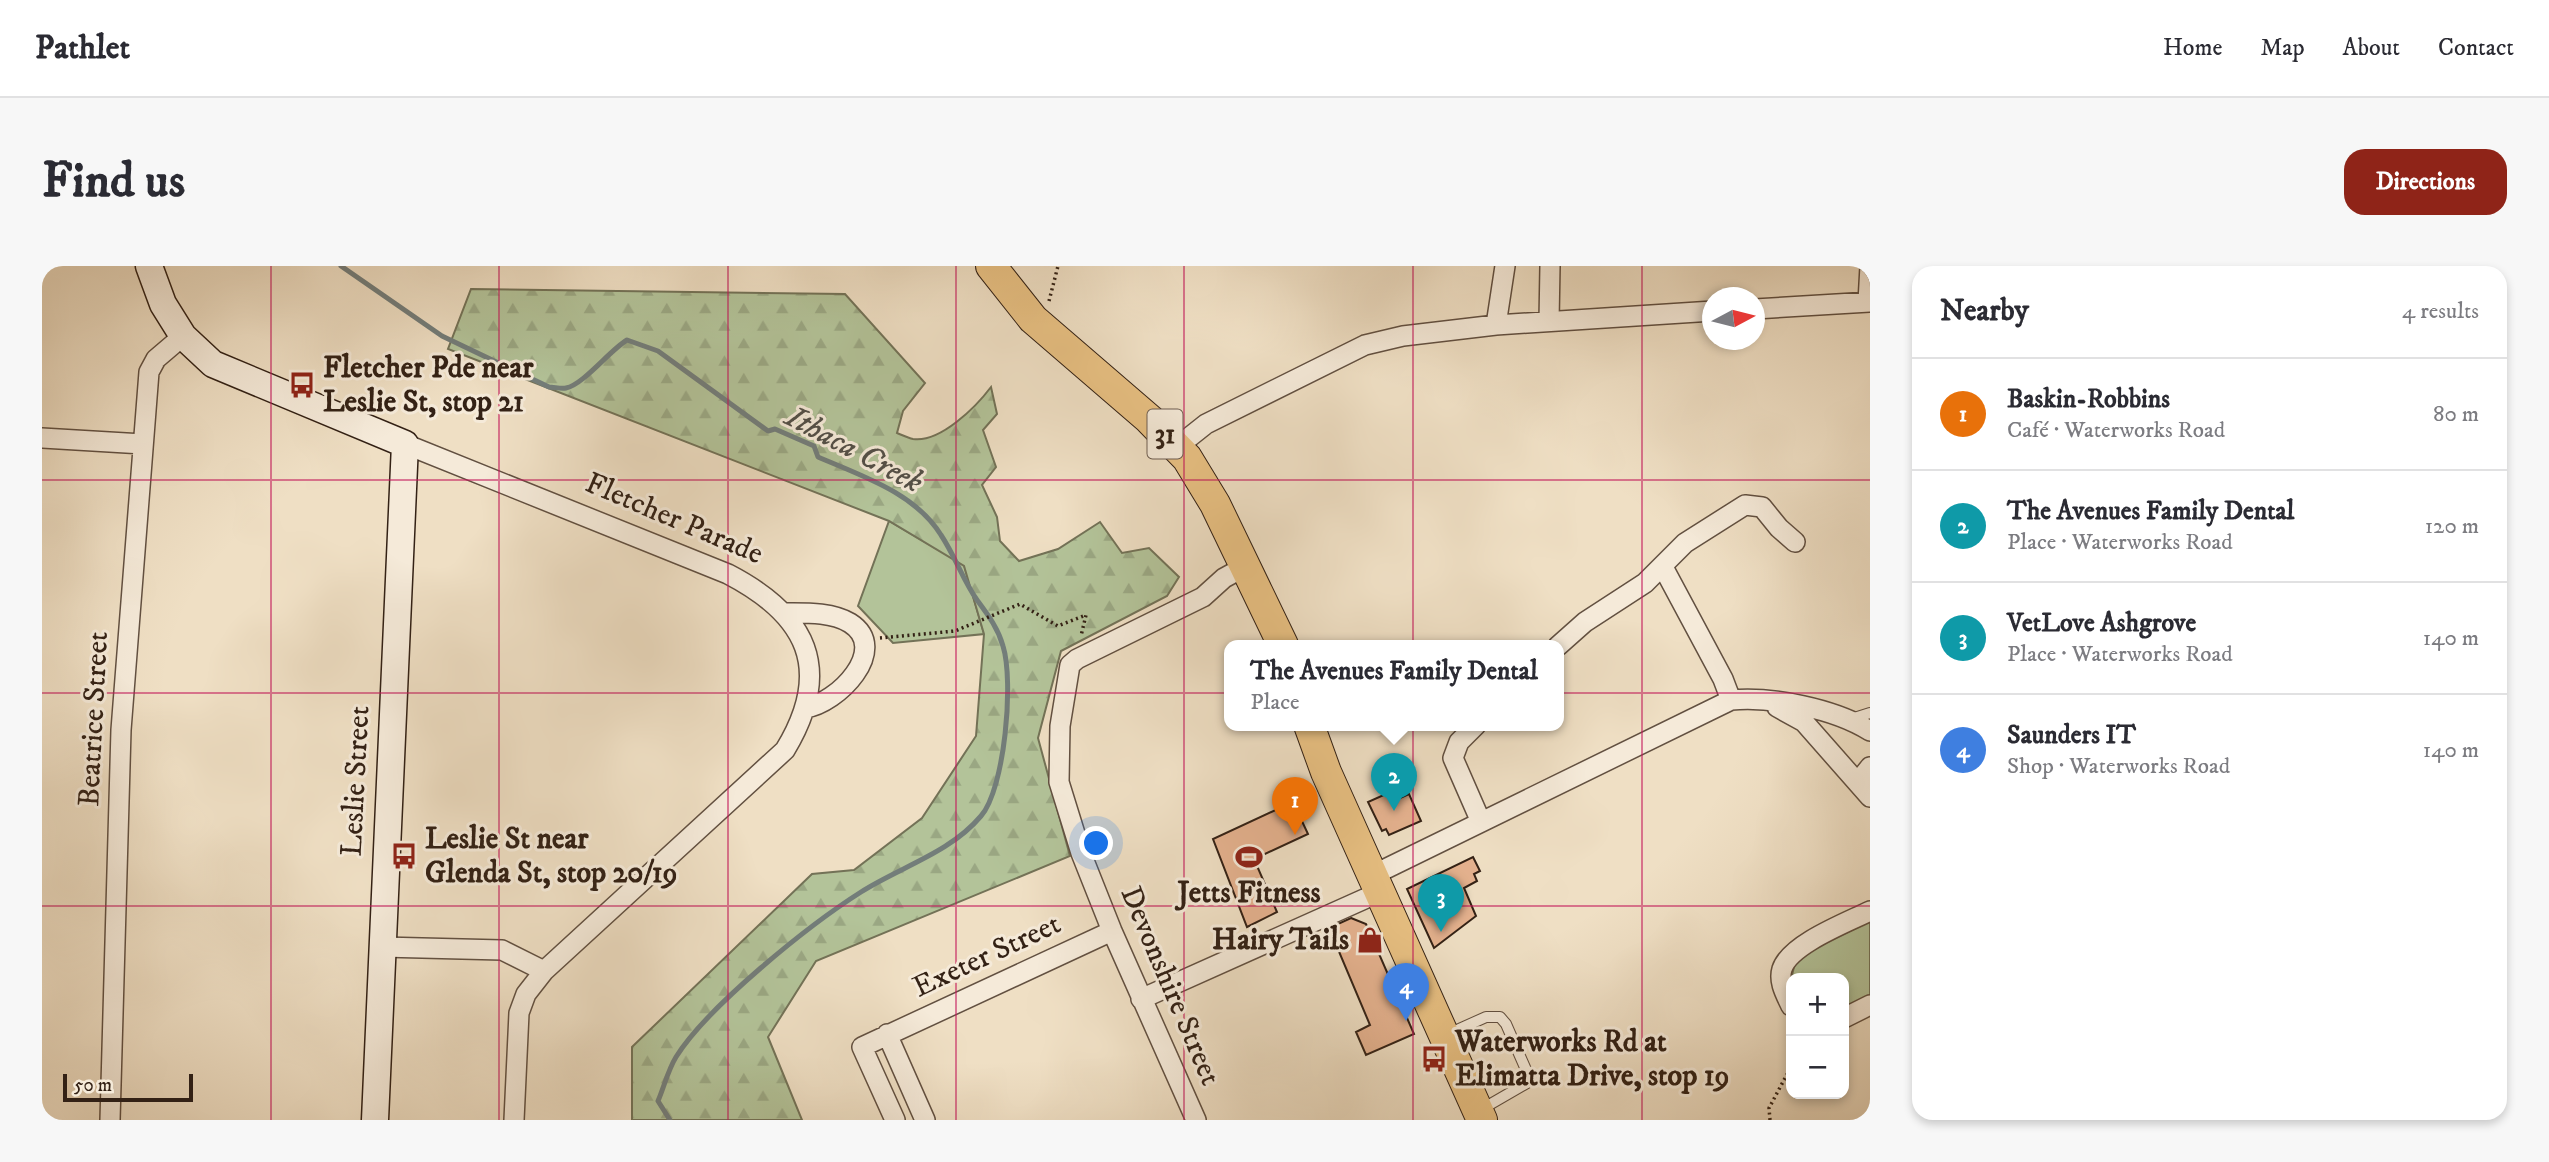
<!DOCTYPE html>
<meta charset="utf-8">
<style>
body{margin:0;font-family:"IM FELL DW Pica",serif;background:#f7f7f7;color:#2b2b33}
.controls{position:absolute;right:21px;bottom:21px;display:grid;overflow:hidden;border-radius:14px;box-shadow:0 4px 10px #0003}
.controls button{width:63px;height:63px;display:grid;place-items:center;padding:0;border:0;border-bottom:2px solid #e1e1e2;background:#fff;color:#2b2b33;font:35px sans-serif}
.compass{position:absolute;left:1660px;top:21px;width:63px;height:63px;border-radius:50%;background:#fff;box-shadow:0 4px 10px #0003;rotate:83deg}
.scale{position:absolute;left:21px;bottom:18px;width:130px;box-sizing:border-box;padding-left:7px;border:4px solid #332115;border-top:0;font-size:19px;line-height:24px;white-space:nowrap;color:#332115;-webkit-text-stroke:5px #f5ead9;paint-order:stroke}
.you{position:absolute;left:1055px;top:578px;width:24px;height:24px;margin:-18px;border:5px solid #fff;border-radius:50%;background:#1a73e8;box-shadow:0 0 0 10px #1a73e833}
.badge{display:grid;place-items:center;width:46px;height:46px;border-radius:50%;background:#8f2418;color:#fff;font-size:23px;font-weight:700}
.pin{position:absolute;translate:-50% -58px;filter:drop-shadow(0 2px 4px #0008)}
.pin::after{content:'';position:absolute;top:37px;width:24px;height:21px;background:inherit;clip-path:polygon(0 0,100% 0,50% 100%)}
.popup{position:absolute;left:1182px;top:374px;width:340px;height:91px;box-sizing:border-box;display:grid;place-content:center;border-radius:14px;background:#fff;filter:drop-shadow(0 2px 5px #0005);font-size:23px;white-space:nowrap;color:#7c7c81}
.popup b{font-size:26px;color:#2b2b33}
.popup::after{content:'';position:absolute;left:50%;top:100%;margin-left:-14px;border:14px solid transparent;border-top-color:#fff}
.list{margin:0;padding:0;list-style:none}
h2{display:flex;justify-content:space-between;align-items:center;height:91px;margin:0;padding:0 28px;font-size:30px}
h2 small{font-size:23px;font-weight:400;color:#7c7c81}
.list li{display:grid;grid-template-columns:46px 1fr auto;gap:21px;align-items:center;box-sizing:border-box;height:112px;padding:0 28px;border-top:2px solid #e1e1e2}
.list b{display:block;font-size:26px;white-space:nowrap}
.list p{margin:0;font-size:23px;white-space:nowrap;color:#7c7c81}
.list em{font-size:23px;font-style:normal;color:#7c7c81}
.map{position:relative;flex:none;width:1828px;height:854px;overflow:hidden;border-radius:21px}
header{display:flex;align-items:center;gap:42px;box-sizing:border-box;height:98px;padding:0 35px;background:#fff;border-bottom:2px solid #e1e1e2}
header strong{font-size:33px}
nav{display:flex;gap:38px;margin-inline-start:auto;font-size:24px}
.intro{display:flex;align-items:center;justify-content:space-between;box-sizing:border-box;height:168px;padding:0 42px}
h1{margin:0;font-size:49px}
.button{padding:18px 32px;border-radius:21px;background:#8f2418;color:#fff;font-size:24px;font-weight:700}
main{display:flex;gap:42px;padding:0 42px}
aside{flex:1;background:#fff;border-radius:21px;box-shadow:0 4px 10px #0003}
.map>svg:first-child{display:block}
.green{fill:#b3c399;stroke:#737257;stroke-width:2}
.forest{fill:url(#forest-firs);stroke:#737257;stroke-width:2}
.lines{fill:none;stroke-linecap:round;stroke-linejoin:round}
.stream{stroke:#737d7a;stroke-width:5}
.building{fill:#e5b28f;stroke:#332115;stroke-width:2}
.lane-casing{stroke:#625041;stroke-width:12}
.street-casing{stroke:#625041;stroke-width:22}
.secondary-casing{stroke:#332115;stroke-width:29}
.primary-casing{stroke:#332115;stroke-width:32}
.path{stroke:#332115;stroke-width:3.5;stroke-dasharray:2 3.5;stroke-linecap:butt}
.lane{stroke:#f5ead9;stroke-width:10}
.street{stroke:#f5ead9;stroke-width:19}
.secondary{stroke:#f5ead9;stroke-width:26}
.primary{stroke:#e8c082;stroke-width:30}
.grid{fill:none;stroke:#c2185b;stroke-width:2;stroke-opacity:0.55}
.labels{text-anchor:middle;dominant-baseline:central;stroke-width:6;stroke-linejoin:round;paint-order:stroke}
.shield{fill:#f5ead9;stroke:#6d5d50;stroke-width:2}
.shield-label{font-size:28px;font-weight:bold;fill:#332115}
.poi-label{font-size:30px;font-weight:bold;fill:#332115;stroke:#f5ead9;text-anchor:start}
.street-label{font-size:30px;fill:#332115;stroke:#f5ead9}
.water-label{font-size:32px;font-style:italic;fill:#534f47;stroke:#f5ead9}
</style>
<header>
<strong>Pathlet</strong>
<nav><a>Home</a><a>Map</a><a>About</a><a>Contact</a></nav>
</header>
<div class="intro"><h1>Find us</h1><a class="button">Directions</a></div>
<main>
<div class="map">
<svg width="1828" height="854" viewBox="0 0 1828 854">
<defs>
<pattern id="forest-firs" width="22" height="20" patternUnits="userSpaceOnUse" patternTransform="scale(1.75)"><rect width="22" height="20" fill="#b3c399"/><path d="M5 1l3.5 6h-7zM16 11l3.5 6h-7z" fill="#9aa783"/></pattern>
</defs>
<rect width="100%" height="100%" fill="#efdfc4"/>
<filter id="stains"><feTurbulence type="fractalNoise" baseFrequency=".00286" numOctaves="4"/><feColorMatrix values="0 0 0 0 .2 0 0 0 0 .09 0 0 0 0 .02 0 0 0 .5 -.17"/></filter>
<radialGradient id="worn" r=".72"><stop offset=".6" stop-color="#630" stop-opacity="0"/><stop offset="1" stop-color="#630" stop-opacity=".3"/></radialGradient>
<path class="green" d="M 847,255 L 922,299 L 942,368 L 851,377 L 816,340 Z
M 1828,655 L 1828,731 L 1802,744 L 1802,712 L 1749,714 L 1753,696 L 1771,683 Z"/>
<path class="forest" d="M 429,23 L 803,28 L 883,117 L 861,145 L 855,167 C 860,169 866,172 871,173 C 898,177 934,141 949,121 L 955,148 L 941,164 L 954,201 L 940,219 L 955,251 L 958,275 L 977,295 L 1016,283 L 1058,256 L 1080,287 L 1107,282 L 1137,311 L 1125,330 L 1019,385 L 996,472 L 1028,590 L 774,695 L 726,771 L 760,854 L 590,854 L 590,781 L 770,608 L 812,604 L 880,552 L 934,470 L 942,368 L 922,300 L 847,255 L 406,83 Z"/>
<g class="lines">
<path class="stream" d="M 299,0 L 400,70 L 507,121 C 512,121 519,123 524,122 C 541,119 568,84 585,74 L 616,85 L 726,165 L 733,163 L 772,180 L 776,191 C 820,210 873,227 899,269 C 913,290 921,314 935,334 C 946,349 956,362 961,380 C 972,415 963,522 939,550 C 908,587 858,601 819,626 C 767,659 666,740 634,791 C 626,804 622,821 616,835 L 628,854"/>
</g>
<path class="building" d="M 1346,527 L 1347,530 L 1353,527 L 1356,533 L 1367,528 L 1379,555 L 1347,569 L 1344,563 L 1340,565 L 1326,536 Z
M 1251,536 L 1266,568 L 1212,593 L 1235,646 L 1205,661 L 1171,573 Z
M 1431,591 L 1438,605 L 1432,608 L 1435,615 L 1422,622 L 1434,650 L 1392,682 L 1365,623 Z
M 1309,652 L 1324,658 L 1372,768 L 1324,789 L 1314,766 L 1328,759 L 1287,662 Z"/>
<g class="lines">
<g class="lane-casing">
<path id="lane" d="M 1809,453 L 1828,447
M 1406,768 L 1444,751 L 1458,751 L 1464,758 L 1485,806 L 1485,817 L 1440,843"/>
</g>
<g class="street-casing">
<path id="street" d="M 1826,36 L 1828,0
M 1713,43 L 1828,36
M 1507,55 L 1508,0
M 1454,59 L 1463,0
M 0,172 L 101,178
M 363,178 L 686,308 C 765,349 792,403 743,484 L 502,705 L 484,728 L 477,747 L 472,854
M 1135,181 L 1164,158 L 1323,79 L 1361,70 L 1454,59 L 1671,45
M 1621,301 L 1681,413 L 1689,434
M 744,347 C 764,347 790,346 808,357 C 849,383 795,438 763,442
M 1516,380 L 1543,356 L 1603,317 L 1643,277 L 1703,239 L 1720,241 L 1737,262 L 1753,276
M 1735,441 L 1762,456 L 1828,531
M 1434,459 L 1417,476 L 1411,492 L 1439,556
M 1816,516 L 1828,501
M 1331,609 L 1689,434 C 1730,430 1793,443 1828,465
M 340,681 L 460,684 L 502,705
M 1099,733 L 1338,626
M 1749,740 C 1744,729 1736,716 1740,703 C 1748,678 1806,656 1828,645
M 1802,752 L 1828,739
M 845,768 L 883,854
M 68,854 L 79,464 L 107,106 L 114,93 L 141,70
M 853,854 L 820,781 L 1070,665
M 1154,854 L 1070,665 L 1039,587 L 1017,516 L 1018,460 L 1028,399 L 1035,393 L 1161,331 L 1182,312 L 1204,300"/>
</g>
<g class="secondary-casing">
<path id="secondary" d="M 107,0 L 121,38 L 141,70 L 171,98 L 363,178 L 333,854"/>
</g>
<g class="primary-casing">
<path id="primary" d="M 949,0 L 991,53 L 1107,153 L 1145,192 L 1173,238 L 1241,379
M 1267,459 L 1284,506 L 1440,854"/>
</g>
<path class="path" d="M 1007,35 L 1016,0
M 838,372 L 913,365 L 978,338 L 1016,360 L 1044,349 L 1039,370
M 1728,854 L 1727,842 L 1749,801"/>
<use href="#lane" class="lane"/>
<use href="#street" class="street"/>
<use href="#secondary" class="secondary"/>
<use href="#primary" class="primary"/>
</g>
<path class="grid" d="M 229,0 L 229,854M 457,0 L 457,854M 686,0 L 686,854M 914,0 L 914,854M 1142,0 L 1142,854M 1371,0 L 1371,854M 1600,0 L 1600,854M 0,214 L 1828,214M 0,427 L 1828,427M 0,640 L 1828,640"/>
<defs>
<g id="bus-bare" transform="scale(2.1)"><path d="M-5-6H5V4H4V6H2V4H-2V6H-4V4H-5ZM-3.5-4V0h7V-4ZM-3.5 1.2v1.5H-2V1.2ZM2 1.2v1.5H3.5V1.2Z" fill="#8f2418" stroke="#f5ead9" stroke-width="2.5" paint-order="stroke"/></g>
<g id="stadium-bare" transform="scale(2.1)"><path d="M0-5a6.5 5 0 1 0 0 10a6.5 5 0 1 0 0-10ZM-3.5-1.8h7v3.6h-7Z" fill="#8f2418" stroke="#f5ead9" stroke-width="2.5" paint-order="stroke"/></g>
<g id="shop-bare" transform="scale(2.1)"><path d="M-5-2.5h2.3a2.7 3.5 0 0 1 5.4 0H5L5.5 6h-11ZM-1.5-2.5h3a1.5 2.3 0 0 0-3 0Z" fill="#8f2418" stroke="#f5ead9" stroke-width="2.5" paint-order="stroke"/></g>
</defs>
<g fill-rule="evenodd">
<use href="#bus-bare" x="260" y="119"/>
<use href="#bus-bare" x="362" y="590"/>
<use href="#stadium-bare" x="1207" y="591"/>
<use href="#shop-bare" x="1328" y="674"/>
<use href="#bus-bare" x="1392" y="793"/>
</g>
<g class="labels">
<rect class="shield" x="1105.5" y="143.5" width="35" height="49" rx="5"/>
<g class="shield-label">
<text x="1123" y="168">31</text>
</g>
<g class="poi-label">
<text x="281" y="102">Fletcher Pde near<tspan x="281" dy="34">Leslie St, stop 21</tspan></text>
<text x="383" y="573">Leslie St near<tspan x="383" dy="34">Glenda St, stop 20/19</tspan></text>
<text x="1207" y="627" text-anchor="middle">Jetts Fitness</text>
<text x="1307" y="674" text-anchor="end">Hairy Tails</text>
<text x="1413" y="776">Waterworks Rd at<tspan x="1413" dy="34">Elimatta Drive, stop 19</tspan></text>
</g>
<g class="street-label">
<text transform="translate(632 253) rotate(23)">Fletcher Parade</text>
<text transform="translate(52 453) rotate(-87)">Beatrice Street</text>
<text transform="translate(314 515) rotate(-87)">Leslie Street</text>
<text transform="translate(945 690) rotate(-25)">Exeter Street</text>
<text transform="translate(1128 720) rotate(67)">Devonshire Street</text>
</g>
<g class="water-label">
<text transform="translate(812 184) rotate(28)">Ithaca Creek</text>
</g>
</g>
<rect width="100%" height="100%" filter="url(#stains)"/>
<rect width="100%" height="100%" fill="url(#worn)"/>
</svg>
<div class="controls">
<button>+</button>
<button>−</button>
</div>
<svg class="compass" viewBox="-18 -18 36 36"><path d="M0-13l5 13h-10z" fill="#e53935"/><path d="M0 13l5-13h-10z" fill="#7c7c81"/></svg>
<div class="scale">50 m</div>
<div class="you"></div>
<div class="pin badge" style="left:1253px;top:569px;background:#e8710a">1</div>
<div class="pin badge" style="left:1352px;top:545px;background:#0f9aa8">2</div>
<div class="popup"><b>The Avenues Family Dental</b>Place</div>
<div class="pin badge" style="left:1399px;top:666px;background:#0f9aa8">3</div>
<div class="pin badge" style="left:1364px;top:755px;background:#3f7fe0">4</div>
</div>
<aside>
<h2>Nearby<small>4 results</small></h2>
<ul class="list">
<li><span class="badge" style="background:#e8710a">1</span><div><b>Baskin-Robbins</b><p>Café · Waterworks Road</p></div><em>80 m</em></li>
<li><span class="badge" style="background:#0f9aa8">2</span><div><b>The Avenues Family Dental</b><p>Place · Waterworks Road</p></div><em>120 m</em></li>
<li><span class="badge" style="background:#0f9aa8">3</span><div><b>VetLove Ashgrove</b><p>Place · Waterworks Road</p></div><em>140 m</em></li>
<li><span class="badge" style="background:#3f7fe0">4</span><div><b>Saunders IT</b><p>Shop · Waterworks Road</p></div><em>140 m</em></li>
</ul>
</aside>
</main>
